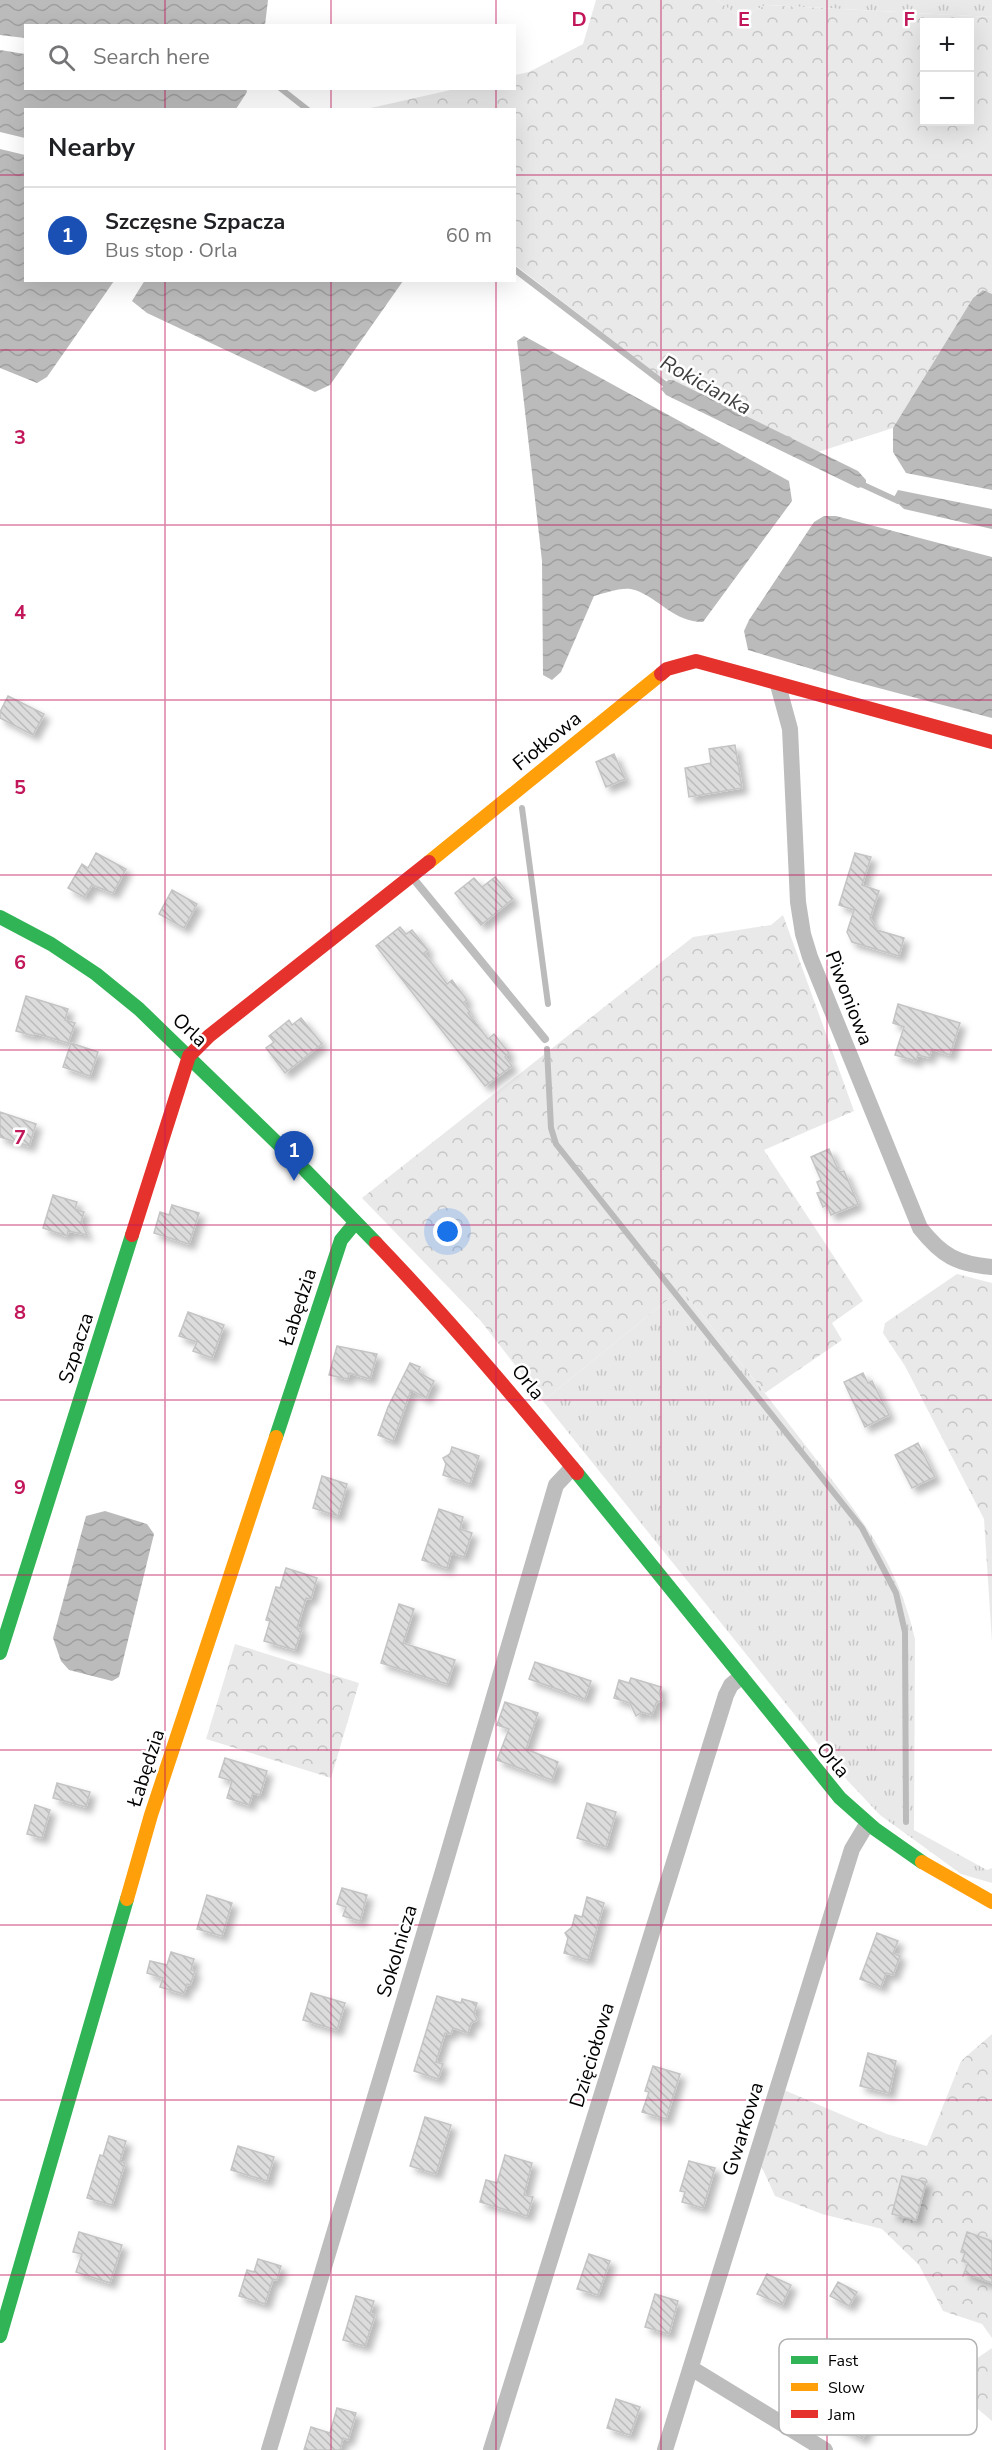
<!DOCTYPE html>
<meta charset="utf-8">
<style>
body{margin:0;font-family:"Nunito Sans",sans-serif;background:#f6f6f6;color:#202124}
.controls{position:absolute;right:18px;top:18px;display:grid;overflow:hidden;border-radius:0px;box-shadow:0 6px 24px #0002}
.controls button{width:54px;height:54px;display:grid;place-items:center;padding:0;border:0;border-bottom:2px solid #e0e0e0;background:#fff;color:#202124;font:30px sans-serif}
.you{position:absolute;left:448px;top:1232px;width:21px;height:21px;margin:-15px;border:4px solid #fff;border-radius:50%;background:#1a73e8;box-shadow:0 0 0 9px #1a73e833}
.badge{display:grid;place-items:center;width:39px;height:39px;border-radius:50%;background:#595959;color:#fff;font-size:20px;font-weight:700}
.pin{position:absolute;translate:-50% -50px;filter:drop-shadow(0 2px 3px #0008)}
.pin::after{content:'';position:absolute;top:32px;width:21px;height:18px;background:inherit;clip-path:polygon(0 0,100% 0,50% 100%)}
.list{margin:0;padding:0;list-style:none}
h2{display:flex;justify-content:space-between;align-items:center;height:78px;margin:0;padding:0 24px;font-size:26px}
h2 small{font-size:20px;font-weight:400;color:#757577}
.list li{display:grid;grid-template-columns:39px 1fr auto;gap:18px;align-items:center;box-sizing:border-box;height:96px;padding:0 24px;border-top:2px solid #e0e0e0}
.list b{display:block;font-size:22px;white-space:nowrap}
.list p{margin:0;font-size:20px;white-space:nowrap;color:#757577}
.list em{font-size:20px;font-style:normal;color:#757577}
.icon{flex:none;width:33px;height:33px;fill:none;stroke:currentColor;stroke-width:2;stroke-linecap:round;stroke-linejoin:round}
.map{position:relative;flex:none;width:992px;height:2450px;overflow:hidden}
.search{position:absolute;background:#fff;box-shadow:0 6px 24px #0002;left:24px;top:24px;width:492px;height:66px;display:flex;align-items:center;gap:15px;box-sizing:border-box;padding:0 21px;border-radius:0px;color:#757577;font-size:22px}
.panel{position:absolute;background:#fff;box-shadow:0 6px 24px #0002;left:24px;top:108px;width:492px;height:174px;border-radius:0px}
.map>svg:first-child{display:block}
.grass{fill:url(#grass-tufts)}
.forest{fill:url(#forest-crowns);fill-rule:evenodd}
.water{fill:url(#water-waves)}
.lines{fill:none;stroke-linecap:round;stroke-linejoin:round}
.stream{stroke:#bbb;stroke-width:6}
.building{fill:url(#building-back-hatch);stroke:#c4c4c4;stroke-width:1.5;filter:url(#shadow)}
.lane{stroke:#bdbdbd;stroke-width:8}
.street{stroke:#bdbdbd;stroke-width:16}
.fast{stroke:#30b455;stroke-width:14}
.slow{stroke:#ff9f0a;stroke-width:14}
.jam{stroke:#e5322d;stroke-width:14}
.grid{fill:none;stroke:#c2185b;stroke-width:1.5;stroke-opacity:0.55}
.labels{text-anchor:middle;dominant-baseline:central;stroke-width:5;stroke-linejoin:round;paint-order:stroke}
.street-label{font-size:20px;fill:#000;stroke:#fff}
.water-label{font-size:21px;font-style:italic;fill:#3f3f3f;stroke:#fff}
.key{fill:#fff;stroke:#b2b2b2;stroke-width:1.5}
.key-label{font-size:16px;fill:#000}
.grid-label{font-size:20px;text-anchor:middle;font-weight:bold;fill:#c2185b;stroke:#fff;stroke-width:5;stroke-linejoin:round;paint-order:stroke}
</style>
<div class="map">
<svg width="992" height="2450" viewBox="0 0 992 2450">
<defs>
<pattern id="grass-tufts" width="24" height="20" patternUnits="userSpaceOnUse" patternTransform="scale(1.5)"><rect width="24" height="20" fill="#e9e9e9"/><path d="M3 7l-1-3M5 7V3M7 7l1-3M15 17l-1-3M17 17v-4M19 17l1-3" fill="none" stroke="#c6c6c6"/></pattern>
<pattern id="forest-crowns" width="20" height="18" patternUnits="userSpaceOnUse" patternTransform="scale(1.5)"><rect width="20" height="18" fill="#e9e9e9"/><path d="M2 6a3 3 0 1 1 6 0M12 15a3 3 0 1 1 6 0" fill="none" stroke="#c6c6c6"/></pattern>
<pattern id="water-waves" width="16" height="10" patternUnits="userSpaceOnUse" patternTransform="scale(1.5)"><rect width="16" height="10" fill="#bbb"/><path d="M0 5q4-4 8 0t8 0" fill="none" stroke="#9f9f9f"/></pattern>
<pattern id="building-back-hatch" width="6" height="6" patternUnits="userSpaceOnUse" patternTransform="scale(1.5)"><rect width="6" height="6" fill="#dcdcdc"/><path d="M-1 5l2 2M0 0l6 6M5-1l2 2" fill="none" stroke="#bbb"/></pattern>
<filter id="shadow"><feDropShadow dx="5.5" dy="5.5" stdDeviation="3" flood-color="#0004"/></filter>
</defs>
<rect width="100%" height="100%" fill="#fff"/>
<path class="grass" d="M 717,0 L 992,0 L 992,17 L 766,5 L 740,17 Z
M 681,1289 C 724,1342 767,1395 809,1450 C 857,1513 897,1559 915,1639 L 914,1830 L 987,1870 L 992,1868 L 992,1883 L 961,1874 L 880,1815 L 847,1780 L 543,1401 Z"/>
<path class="forest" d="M 596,0 L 717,0 L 740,17 L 766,5 L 992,17 L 992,294 L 983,290 L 973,298 L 893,428 L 818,452 L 673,380 L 668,380 L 660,377 L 515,265 L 514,110 L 362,110 L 455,89 L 514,88 L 515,75 L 529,72 L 583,44 ZM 924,22 L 970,22 L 970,122 L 924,122 Z
M 783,915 L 854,1111 L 764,1150 L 863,1301 L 832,1323 L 842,1340 L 765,1393 L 681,1289 L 543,1401 L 480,1320 L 362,1198 L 693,937 L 771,925 Z
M 957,1274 L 992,1283 L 992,1642 L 984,1519 L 905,1366 L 883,1333 L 885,1323 Z
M 235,1644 L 359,1683 L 331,1778 L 206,1739 Z
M 992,2034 L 992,2338 L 982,2324 L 943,2311 L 919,2265 L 882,2229 L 822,2214 L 775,2196 L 759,2161 L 784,2090 L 887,2134 L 927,2146 L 961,2061 Z
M 992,2348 L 992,2421 L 972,2404 L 976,2359 Z"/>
<path class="water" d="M 0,0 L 268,0 L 265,25 L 26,26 L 25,38 L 0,35 Z
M 0,50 L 25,54 L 26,88 L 246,88 L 247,92 L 236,109 L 26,110 L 25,138 L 0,132 Z
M 0,149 L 25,155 L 26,280 L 114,281 L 47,377 L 37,383 L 0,368 Z
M 145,280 L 403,280 L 403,281 L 330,385 L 315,392 L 147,313 L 132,301 Z
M 983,290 L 992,294 L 992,490 L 906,473 L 893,452 L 893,428 L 973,298 Z
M 524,336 L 789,481 L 792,501 L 703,622 C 674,622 660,599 635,590 C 623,586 606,593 594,596 L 561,672 L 552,680 L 543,675 L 542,561 L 517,341 Z
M 668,380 L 673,380 L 858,471 L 866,480 L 866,486 L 858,488 L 666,395 L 661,389 Z
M 898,490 L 992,509 L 992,529 L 904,509 L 893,499 Z
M 824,516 L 836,516 L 992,557 L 992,718 L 852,681 L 748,650 L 744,631 L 749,620 L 814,522 Z
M 105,1511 L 147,1524 L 154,1534 L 119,1677 L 112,1681 L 69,1670 L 61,1661 L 53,1638 L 86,1516 Z"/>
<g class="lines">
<path class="stream" d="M 280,88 L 308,110
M 514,269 L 670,388
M 859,483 L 898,501
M 522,808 L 548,1004
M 547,1049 L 551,1128 L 556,1144 L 862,1528 L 896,1593 L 905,1632 L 906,1822"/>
</g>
<path class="building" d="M 8,696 L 44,714 L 33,735 L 0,718 L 0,712 Z
M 735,745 L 742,788 L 689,797 L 685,768 L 711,763 L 709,749 Z
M 614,754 L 625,779 L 606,787 L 596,762 Z
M 96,853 L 126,869 L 113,893 L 92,885 L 84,897 L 68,888 L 82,864 L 88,868 Z
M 855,853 L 871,857 L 862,885 L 879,891 L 870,918 L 877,930 L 904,938 L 899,956 L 852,942 L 847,932 L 854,910 L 839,905 Z
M 495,877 L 513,899 L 481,925 L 455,893 L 474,878 L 482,887 Z
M 172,890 L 197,904 L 184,928 L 159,914 Z
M 400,927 L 406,934 L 412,930 L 428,950 L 424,953 L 447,984 L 452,980 L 467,1000 L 463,1003 L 470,1012 L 468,1013 L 488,1039 L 494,1034 L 509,1053 L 505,1057 L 512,1066 L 485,1086 L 376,946 Z
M 26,996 L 68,1009 L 65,1020 L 75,1023 L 68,1043 L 35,1033 L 34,1036 L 16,1031 Z
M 898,1004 L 960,1023 L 950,1055 L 932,1049 L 929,1058 L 918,1055 L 916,1061 L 895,1055 L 904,1027 L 893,1023 Z
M 301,1018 L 322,1044 L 285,1073 L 266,1048 L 274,1042 L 269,1036 L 289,1020 L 292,1025 Z
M 71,1043 L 98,1052 L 90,1076 L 63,1067 Z
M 0,1112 L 36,1124 L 29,1146 L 0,1137 Z
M 829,1149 L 839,1172 L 844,1171 L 858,1204 L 831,1215 L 827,1205 L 823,1207 L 817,1193 L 821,1192 L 817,1182 L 821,1180 L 811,1157 Z
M 53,1195 L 77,1202 L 75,1209 L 84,1212 L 81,1222 L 87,1235 L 68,1231 L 67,1236 L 43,1228 Z
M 172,1205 L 199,1213 L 189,1244 L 154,1233 L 160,1212 L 169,1215 Z
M 188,1312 L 224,1325 L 212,1358 L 193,1351 L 197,1342 L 179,1336 Z
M 337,1346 L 377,1354 L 370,1379 L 349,1373 L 348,1379 L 329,1375 Z
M 410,1363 L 420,1367 L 418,1372 L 434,1381 L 426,1398 L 411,1390 L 393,1441 L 378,1435 L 388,1407 Z
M 863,1373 L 868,1383 L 872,1381 L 889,1415 L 865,1427 L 844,1382 Z
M 918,1443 L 935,1477 L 912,1488 L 895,1455 Z
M 452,1447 L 479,1456 L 470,1484 L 443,1475 L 446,1464 L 443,1458 L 450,1454 Z
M 322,1476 L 347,1484 L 338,1516 L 313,1508 Z
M 439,1509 L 463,1517 L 460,1529 L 472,1533 L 464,1557 L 451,1553 L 447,1568 L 422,1560 Z
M 286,1568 L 317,1578 L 311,1599 L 306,1598 L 297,1628 L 302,1629 L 295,1650 L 264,1641 L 270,1621 L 266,1620 L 276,1587 L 280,1588 Z
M 399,1604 L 414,1609 L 403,1643 L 455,1660 L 447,1684 L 381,1663 Z
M 535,1662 L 591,1681 L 585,1699 L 529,1679 Z
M 631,1678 L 661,1687 L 659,1694 L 662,1700 L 656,1703 L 652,1715 L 642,1712 L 636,1716 L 630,1703 L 614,1698 L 619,1680 L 629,1683 Z
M 505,1702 L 538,1713 L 526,1749 L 558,1762 L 552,1780 L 497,1760 L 509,1729 L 497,1725 Z
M 225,1758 L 267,1771 L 260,1795 L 253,1793 L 249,1805 L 227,1798 L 232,1781 L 219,1777 Z
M 57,1783 L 90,1792 L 86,1807 L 53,1798 Z
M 587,1803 L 616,1812 L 606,1847 L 577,1838 Z
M 35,1805 L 50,1810 L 42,1838 L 27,1834 Z
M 342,1888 L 367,1895 L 360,1921 L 343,1916 L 346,1907 L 337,1904 Z
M 207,1895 L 232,1903 L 222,1936 L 197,1929 Z
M 587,1897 L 604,1903 L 588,1960 L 564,1953 L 568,1938 L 565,1933 L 572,1927 L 575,1915 L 582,1917 Z
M 877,1933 L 898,1941 L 893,1953 L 900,1956 L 893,1975 L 886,1973 L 881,1987 L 860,1979 Z
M 171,1952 L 194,1959 L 191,1970 L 195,1971 L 190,1985 L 187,1984 L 184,1994 L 160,1987 L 163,1978 L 147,1973 L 150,1961 L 167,1965 Z
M 311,1993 L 345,2003 L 337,2030 L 303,2020 Z
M 437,1996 L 461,2003 L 462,1999 L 477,2003 L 474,2014 L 477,2020 L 471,2023 L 468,2033 L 453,2028 L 451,2034 L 445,2033 L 436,2062 L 443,2064 L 438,2079 L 414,2071 Z
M 868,2053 L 896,2061 L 889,2093 L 860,2086 Z
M 653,2066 L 680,2074 L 666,2119 L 642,2112 L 649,2092 L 645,2091 Z
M 425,2117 L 451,2125 L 436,2174 L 410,2166 Z
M 109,2136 L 126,2141 L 120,2161 L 125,2163 L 112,2205 L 87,2198 L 100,2155 L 103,2156 Z
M 238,2146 L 274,2157 L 267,2181 L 231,2170 Z
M 505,2155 L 532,2163 L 524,2195 L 533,2197 L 527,2216 L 480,2202 L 486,2180 L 497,2183 Z
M 689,2161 L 715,2168 L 703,2208 L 682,2202 L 685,2192 L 680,2191 Z
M 902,2176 L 926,2182 L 916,2220 L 892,2214 Z
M 79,2232 L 122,2245 L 110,2283 L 76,2272 L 82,2254 L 73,2252 Z
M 967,2232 L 992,2241 L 992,2283 L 964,2273 L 968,2263 L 962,2261 L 965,2253 L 961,2252 Z
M 589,2254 L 610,2261 L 598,2295 L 577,2289 Z
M 258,2259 L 281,2266 L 277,2280 L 273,2279 L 265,2304 L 239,2296 L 247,2270 L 254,2272 Z
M 767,2274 L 791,2285 L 782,2305 L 757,2294 Z
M 838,2282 L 857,2292 L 849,2306 L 830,2296 Z
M 655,2294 L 678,2301 L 669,2334 L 645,2327 Z
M 356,2296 L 374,2301 L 370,2314 L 375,2315 L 365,2346 L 343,2340 Z
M 831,2394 L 874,2418 L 862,2439 L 819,2415 Z
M 616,2399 L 640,2407 L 630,2435 L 607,2428 Z
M 337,2408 L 356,2413 L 348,2440 L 343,2438 L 340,2450 L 304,2450 L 311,2427 L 330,2433 Z"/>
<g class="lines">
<path class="lane" d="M 412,877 L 545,1039"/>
<path class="street" d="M 778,685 L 790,729 L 798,902 L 803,934 L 810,957 L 920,1228 C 942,1256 957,1264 992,1267
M 691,2368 L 825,2450
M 269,2450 L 442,1874 L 556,1485 L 572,1468
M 491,2450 L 726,1695 L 731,1685 L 741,1677
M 665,2450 L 852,1849 L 867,1824"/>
<path class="fast" d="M 0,917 L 51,944 L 96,974 L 139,1009 L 306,1171 L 376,1243
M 276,1437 L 341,1240 L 355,1223
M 577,1473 L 840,1798 L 875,1829 L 922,1862
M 0,1653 L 132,1235
M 0,2336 L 127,1899"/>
<path class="slow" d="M 429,862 L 661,674
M 922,1862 L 992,1902
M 127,1899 L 151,1815 L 276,1437"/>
<path class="jam" d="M 661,674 L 667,669 L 696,661 L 992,742
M 132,1235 L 189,1056 L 209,1036 L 429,862
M 376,1243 C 447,1317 512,1394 577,1473"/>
</g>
<path class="grid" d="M 165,0 L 165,26M 331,0 L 331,26M 496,0 L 496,26M 661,0 L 661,2450M 827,0 L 827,2450M 165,88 L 165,110M 331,88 L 331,110M 496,88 L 496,110M 0,175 L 26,175M 514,175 L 992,175M 165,280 L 165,2450M 331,280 L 331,2450M 496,280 L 496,2450M 0,350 L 992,350M 0,525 L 992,525M 0,700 L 992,700M 0,875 L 992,875M 0,1050 L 992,1050M 0,1225 L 992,1225M 0,1400 L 992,1400M 0,1575 L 992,1575M 0,1750 L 992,1750M 0,1925 L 992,1925M 0,2100 L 992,2100M 0,2275 L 992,2275"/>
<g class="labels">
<g class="street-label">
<text transform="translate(547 741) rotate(-39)">Fiołkowa</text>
<text transform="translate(849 998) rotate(69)">Piwoniowa</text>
<text transform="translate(190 1030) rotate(43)">Orla</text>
<text transform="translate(298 1307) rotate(-72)">Łabędzia</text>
<text transform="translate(76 1348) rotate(-72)">Szpacza</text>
<text transform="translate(528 1382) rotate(51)">Orla</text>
<text transform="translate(833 1760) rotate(50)">Orla</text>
<text transform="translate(146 1768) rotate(-72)">Łabędzia</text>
<text transform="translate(397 1951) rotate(-73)">Sokolnicza</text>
<text transform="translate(592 2055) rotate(-73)">Dzięciołowa</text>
<text transform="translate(743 2129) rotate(-73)">Gwarkowa</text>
</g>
<g class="water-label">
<text transform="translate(706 385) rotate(29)">Rokicianka</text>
</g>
</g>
<rect x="779" y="2339" width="198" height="96" rx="9" class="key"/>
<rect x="791" y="2356" width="27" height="8" fill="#30b455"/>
<rect x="791" y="2383" width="27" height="8" fill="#ff9f0a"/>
<rect x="791" y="2410" width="27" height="8" fill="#e5322d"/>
<g class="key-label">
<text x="828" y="2366">Fast</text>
<text x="828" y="2393">Slow</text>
<text x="828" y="2420">Jam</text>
</g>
<g class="grid-label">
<text x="579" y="26">D</text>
<text x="744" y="26">E</text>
<text x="909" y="26">F</text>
<text x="20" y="444">3</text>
<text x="20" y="619">4</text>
<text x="20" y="794">5</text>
<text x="20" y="969">6</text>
<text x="20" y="1144">7</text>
<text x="20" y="1319">8</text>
<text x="20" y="1494">9</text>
</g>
</svg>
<div class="controls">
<button>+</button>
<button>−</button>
</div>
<div class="you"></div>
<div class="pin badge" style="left:294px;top:1181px;background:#1a4fb4">1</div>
<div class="search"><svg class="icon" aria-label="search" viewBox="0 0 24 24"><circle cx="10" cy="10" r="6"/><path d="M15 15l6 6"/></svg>Search here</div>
<section class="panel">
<h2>Nearby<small></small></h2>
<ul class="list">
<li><span class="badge" style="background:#1a4fb4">1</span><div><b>Szczęsne Szpacza</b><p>Bus stop · Orla</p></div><em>60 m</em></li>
</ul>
</section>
</div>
